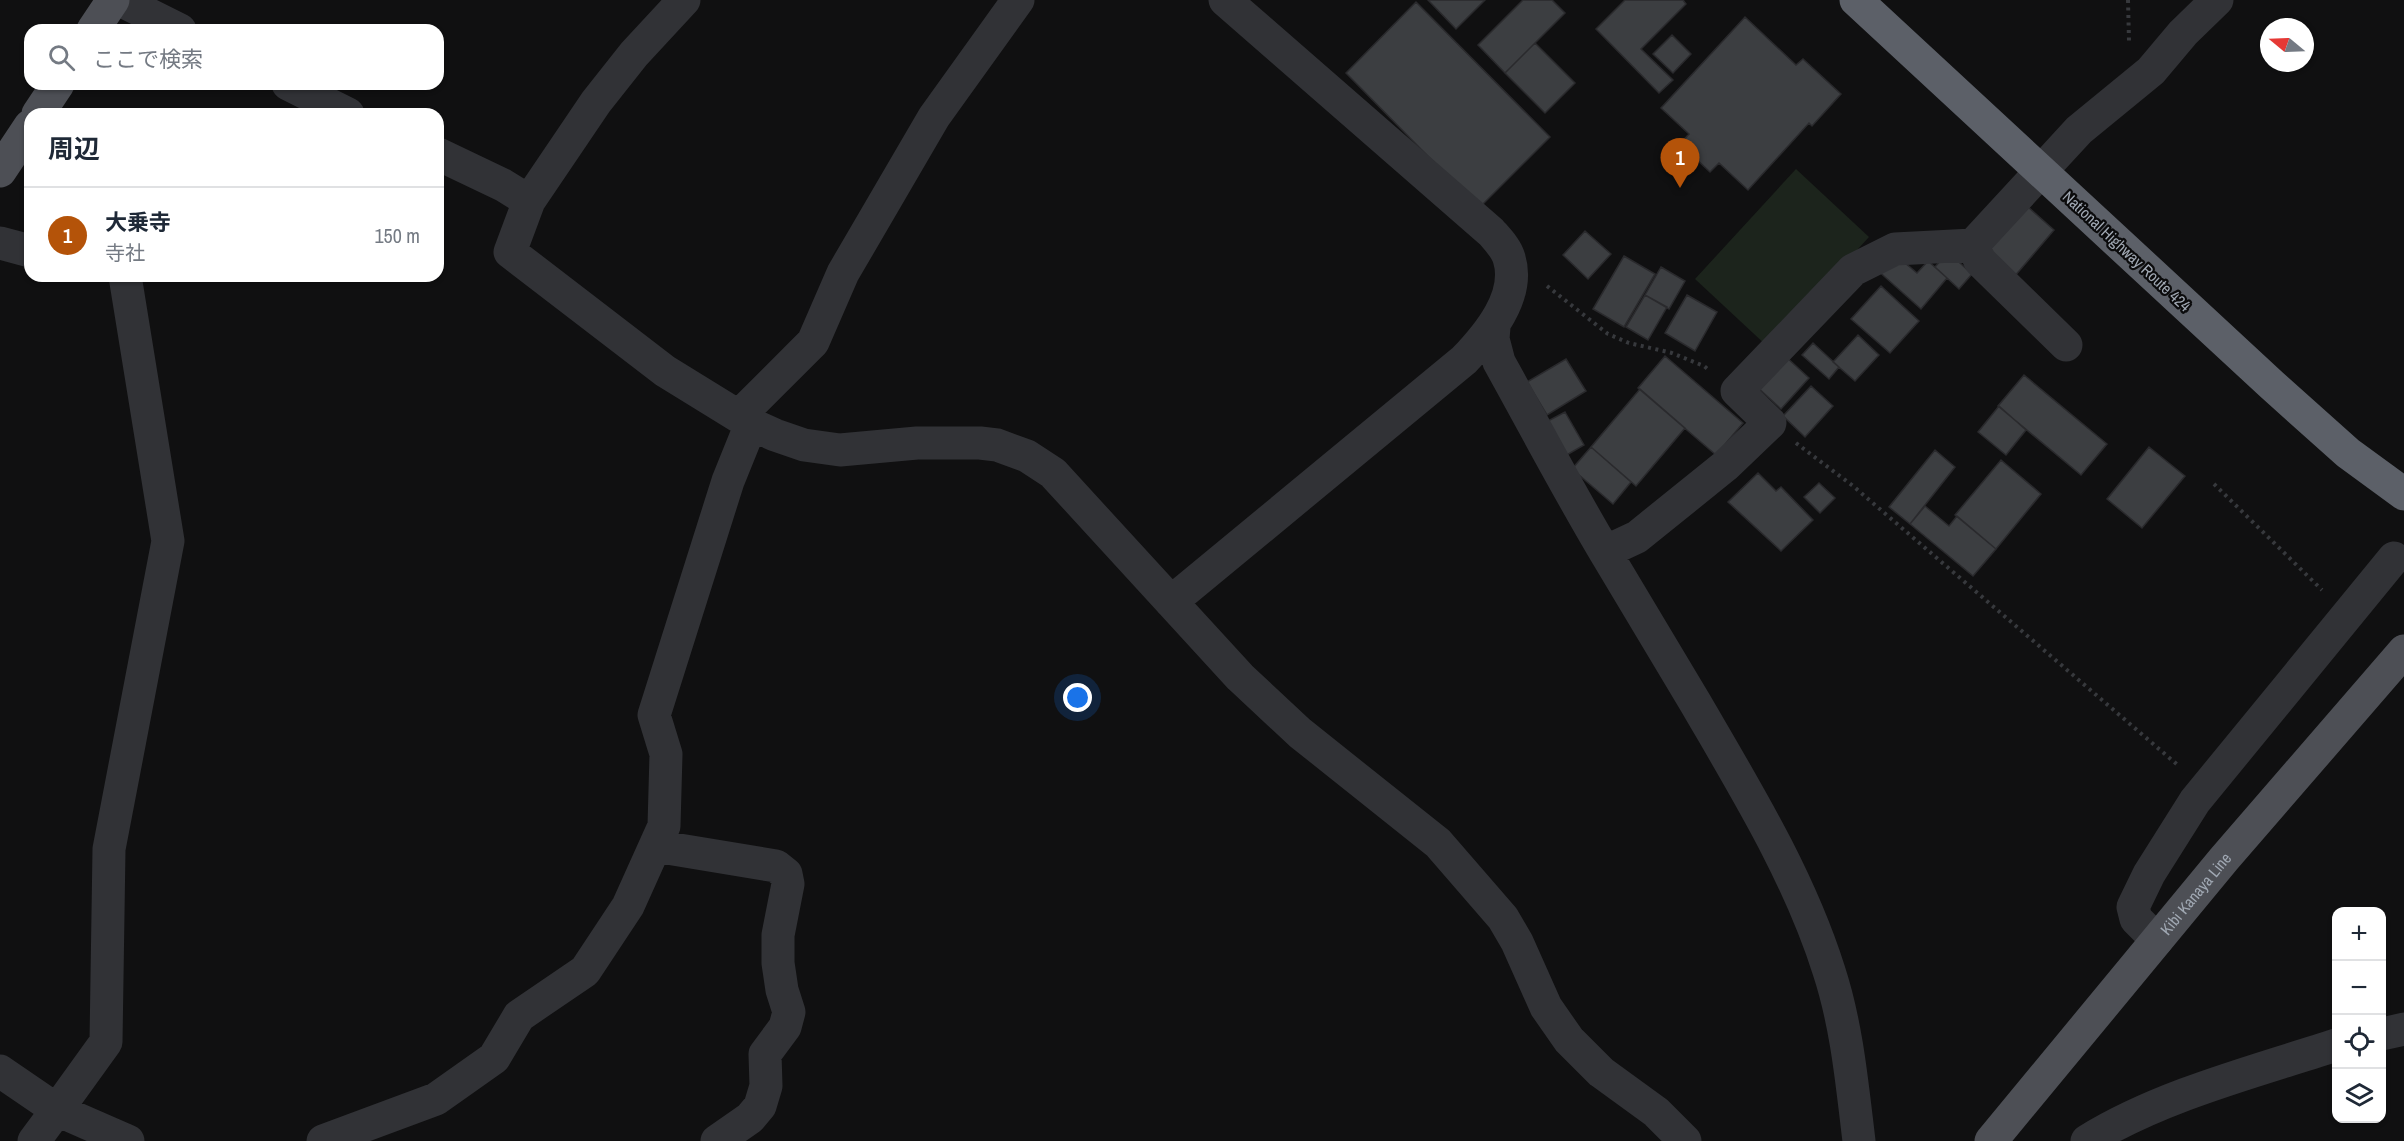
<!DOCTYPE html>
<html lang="ja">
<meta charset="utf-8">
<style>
body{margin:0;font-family:"Archivo Narrow","Noto Sans JP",sans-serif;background:#f2f2f3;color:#1f2937}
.controls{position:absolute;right:18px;bottom:18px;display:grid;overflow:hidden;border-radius:12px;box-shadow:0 2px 4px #0004}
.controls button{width:54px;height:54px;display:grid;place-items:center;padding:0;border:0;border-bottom:2px solid #e0e1e3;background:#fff;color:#1f2937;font:30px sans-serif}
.compass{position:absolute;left:2260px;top:18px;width:54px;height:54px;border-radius:50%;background:#fff;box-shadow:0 2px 4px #0004;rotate:289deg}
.you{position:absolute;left:1078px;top:698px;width:21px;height:21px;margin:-15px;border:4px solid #fff;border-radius:50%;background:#1a73e8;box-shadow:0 0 0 9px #1a73e833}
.badge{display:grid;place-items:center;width:39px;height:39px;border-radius:50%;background:#b45309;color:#fff;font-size:20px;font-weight:700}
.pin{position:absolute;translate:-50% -50px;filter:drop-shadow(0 2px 3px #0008)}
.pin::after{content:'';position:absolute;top:32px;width:21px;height:18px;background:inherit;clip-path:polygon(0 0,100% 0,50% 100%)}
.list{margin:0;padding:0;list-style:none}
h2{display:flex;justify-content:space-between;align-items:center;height:78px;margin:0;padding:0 24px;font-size:26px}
h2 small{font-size:20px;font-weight:400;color:#747a83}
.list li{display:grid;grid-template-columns:39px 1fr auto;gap:18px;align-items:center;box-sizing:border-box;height:96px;padding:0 24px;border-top:2px solid #e0e1e3}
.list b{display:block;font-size:22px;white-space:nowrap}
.list p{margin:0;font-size:20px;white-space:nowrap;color:#747a83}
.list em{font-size:20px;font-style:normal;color:#747a83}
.icon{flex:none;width:33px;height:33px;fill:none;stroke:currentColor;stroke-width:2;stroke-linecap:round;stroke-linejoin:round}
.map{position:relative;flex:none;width:2404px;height:1141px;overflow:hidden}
.search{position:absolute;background:#fff;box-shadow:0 2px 4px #0004;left:24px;top:24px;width:420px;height:66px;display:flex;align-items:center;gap:15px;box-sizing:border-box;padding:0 21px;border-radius:18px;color:#747a83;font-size:22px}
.panel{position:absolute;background:#fff;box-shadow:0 2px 4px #0004;left:24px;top:108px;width:420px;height:174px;border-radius:18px}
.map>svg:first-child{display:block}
.green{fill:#1c241c}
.building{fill:#3c3e41;stroke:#2a2a2d;stroke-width:1.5}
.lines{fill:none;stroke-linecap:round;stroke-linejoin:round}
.path{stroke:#37393d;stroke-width:4;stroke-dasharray:3 4.5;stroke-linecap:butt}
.minor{stroke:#313236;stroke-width:33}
.major{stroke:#4d4f55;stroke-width:33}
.highway{stroke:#5c6068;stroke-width:33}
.labels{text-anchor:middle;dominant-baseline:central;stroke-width:4.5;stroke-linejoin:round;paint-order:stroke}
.street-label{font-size:16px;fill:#a0a8b3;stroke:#0b0b0c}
</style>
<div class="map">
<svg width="2404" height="1141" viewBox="0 0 2404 1141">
<rect width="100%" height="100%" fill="#101011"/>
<path class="green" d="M 1796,169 L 1869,237 L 1768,347 L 1695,279 Z"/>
<path class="building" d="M 1428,0 L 1485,0 L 1456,29 Z
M 1523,0 L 1552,0 L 1565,13 L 1505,73 L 1478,45 Z
M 1625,0 L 1683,0 L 1686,4 L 1641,49 L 1673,80 L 1659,93 L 1596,29 Z
M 1416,2 L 1550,137 L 1479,208 L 1346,73 Z
M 1745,17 L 1796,65 L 1803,59 L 1841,94 L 1812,126 L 1809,123 L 1748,190 L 1719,163 L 1710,172 L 1680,144 L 1689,134 L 1661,108 Z
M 1672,35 L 1691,54 L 1673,73 L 1653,54 Z
M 1535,43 L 1575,83 L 1545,113 L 1505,73 Z
M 2018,198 L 2054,230 L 2014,277 L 1977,245 Z
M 1585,231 L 1611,254 L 1588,279 L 1563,255 Z
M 1891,251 L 1917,273 L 1928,261 L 1947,278 L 1921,309 L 1876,269 Z
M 1948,252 L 1972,274 L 1959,289 L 1935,267 Z
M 1624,256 L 1655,274 L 1624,327 L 1593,309 Z
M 1661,267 L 1685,281 L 1669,309 L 1645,295 Z
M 1881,286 L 1919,321 L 1890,353 L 1851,319 Z
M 1645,295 L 1667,307 L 1648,340 L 1626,327 Z
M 1687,295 L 1717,312 L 1695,351 L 1665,333 Z
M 1858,335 L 1879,355 L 1855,381 L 1833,362 Z
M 1813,343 L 1839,367 L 1829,379 L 1802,355 Z
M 1784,355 L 1809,378 L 1781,409 L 1756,386 Z
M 1665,356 L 1743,423 L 1716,455 L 1638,388 Z
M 1566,359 L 1586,391 L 1547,415 L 1527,382 Z
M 2024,375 L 2107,444 L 2081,475 L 1998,406 Z
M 1811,386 L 1833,406 L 1805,437 L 1783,416 Z
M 1640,389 L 1685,428 L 1636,486 L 1591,447 Z
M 1999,406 L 2026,430 L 2006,455 L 1978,432 Z
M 1565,412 L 1584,445 L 1565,456 L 1546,422 Z
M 1591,447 L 1631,482 L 1613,504 L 1572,469 Z
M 2149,447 L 2185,476 L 2142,528 L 2107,499 Z
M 1935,450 L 1955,467 L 1910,524 L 1889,507 Z
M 2001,460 L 2041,494 L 1996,549 L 1955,515 Z
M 1758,473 L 1776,491 L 1781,487 L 1813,520 L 1781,551 L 1728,502 Z
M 1819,483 L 1835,498 L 1820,513 L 1804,497 Z
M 1925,506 L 1949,526 L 1957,516 L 1996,549 L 1973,576 L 1910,524 Z"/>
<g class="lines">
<path class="path" d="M 2128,0 L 2129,41
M 1547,286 L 1608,334 L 1629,343 L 1672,353 L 1704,366 L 1710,371
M 1796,443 L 1853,486 L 2180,767
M 2214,484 L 2322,590"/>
<path class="minor" d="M 120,0 L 180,30
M 288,84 L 348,114
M 438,154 L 503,185 L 529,201 L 510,252 L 665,371 L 751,424 L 775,435 L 804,445 L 840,450 L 917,443 L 980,443 L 997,445 L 1027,456 L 1053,473 L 1240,677 L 1300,733 L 1438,843 L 1503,918 L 1517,942 L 1546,1007 L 1569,1040 L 1601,1072 L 1656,1112 L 1685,1141
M 529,201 L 596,102 L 634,54 L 684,0
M 0,243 L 30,251
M 1973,245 L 1980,261 L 2066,345
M 125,276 L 168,541 L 109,849 L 106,1042 L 57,1110 L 128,1141
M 1494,327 L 1493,339 L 1499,362 C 1534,425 1568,490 1605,552 C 1635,603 1666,653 1696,704 C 1746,790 1799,876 1829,971 C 1847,1026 1852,1084 1859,1141
M 739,416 L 813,342 L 843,273 L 934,117 L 1018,0
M 1605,552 L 1637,537 L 1725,466 L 1770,423 L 1737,391 L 1853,270 L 1895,249 L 1973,245 L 2079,130 L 2151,71 L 2183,33 L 2217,0
M 1171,602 L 1464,360 C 1488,335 1521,296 1509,258 C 1506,248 1498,240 1491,232 L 1225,0
M 655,846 L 776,866 L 786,874 L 788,884 L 778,935 L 778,963 L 782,990 L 789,1012 L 785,1027 L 765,1054 L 766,1086 L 760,1106 L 750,1118 L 717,1141
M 2157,940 L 2136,919 L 2133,907 L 2149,874 L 2195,801 L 2394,558
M 2382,1034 L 2404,1029
M 0,1071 L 57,1110 L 34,1141
M 323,1141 L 436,1099 L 494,1058 L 519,1016 L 585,971 L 628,906 L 664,826 L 666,754 L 654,715 L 728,481 L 751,424
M 2087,1141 C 2159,1096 2256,1071 2336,1045"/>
<g class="major">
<path d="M 93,30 L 113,0"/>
<path d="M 38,114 L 58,84"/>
<path d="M 0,171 L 30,126"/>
<path id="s1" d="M 1991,1141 L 2224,859 L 2404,651"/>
</g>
<path class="highway" d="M 1856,0 L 2272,385 L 2348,453 L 2404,494"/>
</g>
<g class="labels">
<g class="street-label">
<text transform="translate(2127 251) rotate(43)">National Highway Route 424</text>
<text stroke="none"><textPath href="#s1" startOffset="321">Kibi Kanaya Line</textPath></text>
</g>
</g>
</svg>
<div class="controls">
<button>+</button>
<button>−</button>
<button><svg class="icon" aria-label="locate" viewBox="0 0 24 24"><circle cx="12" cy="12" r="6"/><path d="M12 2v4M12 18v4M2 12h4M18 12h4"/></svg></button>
<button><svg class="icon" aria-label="layers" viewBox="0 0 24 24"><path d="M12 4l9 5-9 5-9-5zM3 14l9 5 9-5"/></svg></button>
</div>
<svg class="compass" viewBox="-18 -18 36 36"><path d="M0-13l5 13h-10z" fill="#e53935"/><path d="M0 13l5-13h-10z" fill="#747a83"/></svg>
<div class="you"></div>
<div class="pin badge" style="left:1680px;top:188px">1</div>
<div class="search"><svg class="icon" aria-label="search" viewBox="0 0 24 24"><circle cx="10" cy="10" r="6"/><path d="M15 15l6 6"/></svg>ここで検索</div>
<section class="panel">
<h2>周辺<small></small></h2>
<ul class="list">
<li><span class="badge">1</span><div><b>大乗寺</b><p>寺社</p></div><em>150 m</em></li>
</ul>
</section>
</div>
